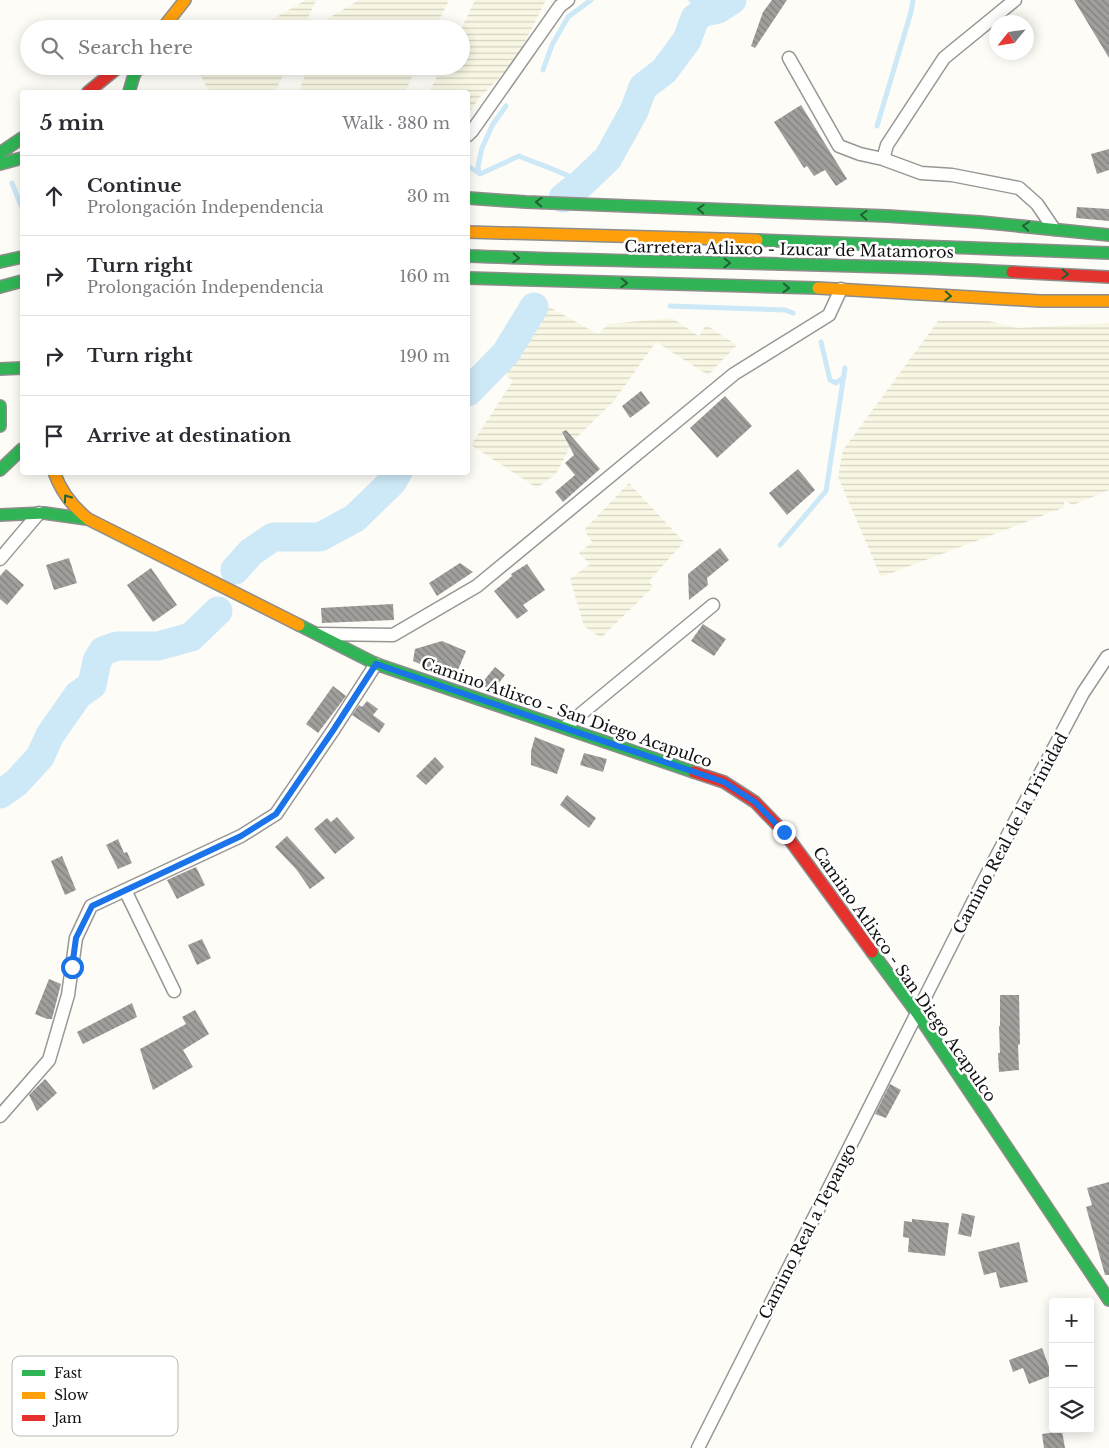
<!DOCTYPE html>
<meta charset="utf-8">
<style>
body{margin:0;font-family:"Libre Baskerville",serif;background:#f2f2f3;color:#2b2b33}
.controls{position:absolute;right:15px;bottom:15px;display:grid;overflow:hidden;border-radius:5px;box-shadow:0 2px 12px #0003}
.controls button{width:45px;height:45px;display:grid;place-items:center;padding:0;border:0;border-bottom:1px solid #e1e1e2;background:#fff;color:#2b2b33;font:25px sans-serif}
.compass{position:absolute;left:989px;top:15px;width:45px;height:45px;border-radius:50%;background:#fff;box-shadow:0 2px 12px #0003;rotate:240deg}
.stop{position:absolute;width:15px;height:15px;margin:-11px;border:4px solid #1a73e8;border-radius:50%;background:#fff}
.stop.end{background:#1a73e8;border-color:#fff;box-shadow:0 1px 5px #0008}
.list{margin:0;padding:0;list-style:none}
h2{display:flex;justify-content:space-between;align-items:center;height:65px;margin:0;padding:0 20px;font-size:21px}
h2 small{font-size:16px;font-weight:400;color:#7c7c81}
.list li{display:grid;grid-template-columns:32px 1fr auto;gap:15px;align-items:center;box-sizing:border-box;height:80px;padding:0 20px;border-top:1px solid #e1e1e2}
.list b{display:block;font-size:19px;white-space:nowrap}
.list p{margin:0;font-size:16px;white-space:nowrap;color:#7c7c81}
.list em{font-size:16px;font-style:normal;color:#7c7c81}
.icon{flex:none;width:28px;height:28px;fill:none;stroke:currentColor;stroke-width:2;stroke-linecap:round;stroke-linejoin:round}
.map{position:relative;flex:none;width:1109px;height:1448px;overflow:hidden}
.search{position:absolute;background:#fff;box-shadow:0 2px 12px #0003;left:20px;top:20px;width:450px;height:55px;display:flex;align-items:center;gap:12px;box-sizing:border-box;padding:0 18px;border-radius:28px;color:#7c7c81;font-size:19px}
.panel{position:absolute;background:#fff;box-shadow:0 2px 12px #0003;left:20px;top:90px;width:450px;height:385px;border-radius:5px}
.map>svg:first-child{display:block}
.farmland{fill:url(#farmland-rules)}
.lines{fill:none;stroke-linecap:round;stroke-linejoin:round}
.stream{stroke:#cde8f7;stroke-width:5}
.river{stroke:#cde8f7;stroke-width:29}
.building{fill:url(#building-back-hatch)}
.street-casing{stroke:#979795;stroke-width:15}
.fast-casing{stroke:#8e8d8b;stroke-width:14}
.slow-casing{stroke:#8e8d8b;stroke-width:14}
.jam-casing{stroke:#8e8d8b;stroke-width:14}
.street{stroke:#fffffe;stroke-width:12}
.fast{stroke:#30b455;stroke-width:11}
.slow{stroke:#ff9f0a;stroke-width:11}
.jam{stroke:#e5322d;stroke-width:11}
.oneway{stroke:#206233}
.route{stroke:#1a73e8;stroke-width:6}
.labels{text-anchor:middle;dominant-baseline:central;stroke-width:5;stroke-linejoin:round;paint-order:stroke}
.street-label{font-size:16px;fill:#111;stroke:#fff}
.key{fill:#fff;stroke:#b8b8b8;stroke-width:1}
.key-label{font-size:14px;fill:#111}
</style>
<div class="map">
<svg width="1109" height="1448" viewBox="0 0 1109 1448">
<defs>
<pattern id="farmland-rules" width="6" height="5" patternUnits="userSpaceOnUse" patternTransform="scale(1.25)"><rect width="6" height="5" fill="#f9f7e4"/><path d="M0 2.5h6" fill="none" stroke="#d4d3c3"/></pattern>
<pattern id="building-back-hatch" width="6" height="6" patternUnits="userSpaceOnUse" patternTransform="scale(1.25)"><rect width="6" height="6" fill="#a19f9c"/><path d="M-1 5l2 2M0 0l6 6M5-1l2 2" fill="none" stroke="#82807e"/></pattern>
</defs>
<rect width="100%" height="100%" fill="#fdfcf7"/>
<path class="farmland" d="M 306,0 L 316,0 L 303,29 L 256,29 Z
M 359,0 L 449,0 L 435,29 L 324,29 L 329,18 Z
M 475,0 L 546,0 L 514,64 L 481,96 L 468,113 L 468,92 L 429,92 L 442,66 L 461,66 L 461,29 Z
M 195,66 L 287,66 L 275,92 L 210,92 Z
M 308,66 L 417,66 L 405,92 L 299,92 Z
M 549,307 L 598,334 L 608,324 L 672,318 L 699,336 L 706,325 L 737,345 L 708,375 L 656,342 L 613,402 L 573,441 L 556,474 L 537,488 L 471,445 L 513,381 L 504,374 Z
M 938,321 L 989,321 L 1017,328 L 1109,323 L 1109,490 L 1073,505 L 1063,500 L 1065,507 L 881,577 L 838,477 L 843,450 Z
M 629,483 L 684,542 L 649,581 L 653,587 L 601,638 L 584,626 L 570,579 L 590,564 L 579,553 L 592,542 L 584,530 Z"/>
<g class="lines">
<path class="stream" d="M 691,0 L 704,12
M 543,70 L 552,45 L 568,17 L 591,0
M 877,126 L 911,12 L 913,0
M 468,166 L 480,174 L 519,156 C 540,165 562,171 582,183
M 479,173 L 478,166 L 482,148 L 493,124 L 506,106
M 12,183 L 22,208
M 670,306 L 785,310 L 793,313
M 821,342 L 830,380 L 836,383 L 844,377
M 780,545 L 826,491 L 845,368"/>
<path class="river" d="M 563,198 L 582,183 L 608,158 L 634,111 L 643,87 L 664,71 L 687,40 L 695,18 L 704,12 L 718,9 L 732,0
M 468,392 L 506,353 L 534,307
M 235,570 L 251,552 L 273,537 L 320,537 L 355,518 L 392,482 L 398,472
M 0,794 L 16,783 L 40,757 L 50,735 L 78,695 L 92,685 L 97,661 L 103,651 L 117,646 L 158,646 L 191,637 L 218,611"/>
</g>
<path class="building" d="M 772,0 L 787,0 L 755,48 L 751,46 L 763,12 Z
M 1074,0 L 1109,0 L 1109,58 Z
M 801,105 L 847,179 L 836,186 L 825,170 L 814,176 L 807,166 L 804,168 L 774,122 Z
M 1109,149 L 1109,170 L 1097,174 L 1091,154 Z
M 1077,207 L 1109,209 L 1109,221 L 1076,218 Z
M 641,391 L 650,403 L 630,418 L 622,406 Z
M 725,396 L 752,426 L 717,458 L 690,428 Z
M 566,430 L 600,469 L 563,502 L 555,492 L 575,475 L 565,463 L 574,455 L 562,432 Z
M 798,469 L 815,490 L 787,515 L 769,493 Z
M 720,548 L 729,560 L 707,578 L 708,585 L 689,600 L 688,574 Z
M 69,558 L 77,583 L 54,590 L 46,565 Z
M 460,563 L 473,572 L 437,596 L 429,583 Z
M 527,564 L 545,590 L 523,605 L 528,611 L 517,619 L 494,591 L 512,576 L 511,574 Z
M 151,568 L 177,605 L 153,622 L 127,585 Z
M 6,569 L 24,585 L 7,605 L 0,599 L 0,576 Z
M 393,604 L 394,620 L 322,623 L 321,608 Z
M 703,624 L 726,639 L 714,656 L 691,641 Z
M 442,641 L 466,651 L 455,677 L 450,677 L 413,661 L 415,649 Z
M 495,667 L 505,675 L 492,692 L 481,684 Z
M 333,686 L 346,696 L 318,733 L 306,724 Z
M 367,701 L 378,709 L 373,715 L 385,724 L 379,733 L 352,715 L 359,705 L 362,707 Z
M 535,737 L 565,749 L 557,774 L 531,765 L 531,751 Z
M 584,753 L 607,759 L 603,772 L 580,765 Z
M 435,757 L 444,767 L 426,785 L 416,776 Z
M 567,795 L 596,818 L 589,828 L 560,805 Z
M 337,817 L 355,838 L 335,854 L 314,829 L 327,818 L 331,822 Z
M 287,836 L 325,878 L 310,889 L 296,869 L 275,847 Z
M 118,839 L 124,853 L 127,852 L 132,863 L 118,869 L 106,845 Z
M 62,856 L 76,890 L 65,895 L 51,861 Z
M 196,867 L 205,885 L 177,899 L 167,880 Z
M 202,939 L 211,958 L 197,965 L 188,945 Z
M 49,979 L 61,984 L 52,1019 L 47,1019 L 35,1014 Z
M 1000,995 L 1019,995 L 1020,1044 L 1018,1045 L 1019,1070 L 999,1072 L 998,1053 L 1000,1053 L 999,1026 L 1000,1026 Z
M 132,1003 L 137,1017 L 83,1044 L 77,1032 Z
M 195,1010 L 209,1034 L 183,1050 L 193,1067 L 153,1090 L 140,1049 L 186,1024 L 182,1017 Z
M 45,1079 L 57,1093 L 37,1111 L 29,1095 Z
M 890,1084 L 901,1090 L 886,1118 L 875,1114 Z
M 1109,1182 L 1109,1275 L 1105,1275 L 1086,1207 L 1092,1205 L 1087,1188 Z
M 962,1213 L 975,1216 L 971,1237 L 958,1234 Z
M 912,1219 L 949,1223 L 945,1256 L 908,1252 L 909,1238 L 903,1237 L 904,1221 L 912,1222 Z
M 1019,1242 L 1028,1282 L 1000,1288 L 996,1272 L 984,1275 L 978,1252 Z
M 1042,1348 L 1052,1375 L 1029,1384 L 1023,1368 L 1013,1372 L 1009,1360 Z
M 1062,1431 L 1065,1448 L 1044,1448 L 1042,1434 Z"/>
<g class="lines">
<g class="street-casing">
<path id="street" d="M 789,58 L 839,146 L 860,154 L 883,159 L 921,173 L 952,175 L 1019,188 L 1037,204 L 1054,229
M 468,135 L 472,131 L 560,6 L 568,0
M 883,159 L 887,145 L 944,58 L 1015,0
M 0,559 L 39,513
M 319,634 L 393,635 L 477,586 L 734,374 L 829,315 L 841,289
M 565,727 L 713,605
M 125,890 L 174,991
M 0,1116 L 49,1060 L 68,995 L 76,938 L 91,906 L 241,836 L 276,814 L 334,729 L 376,664
M 698,1448 L 984,880 L 1083,693 L 1107,657 L 1109,656"/>
</g>
<g class="fast-casing">
<path id="fast" d="M 129,92 L 134,75 L 139,66
M 0,153 L 22,138
M 0,164 L 22,158
M 468,198 L 526,202 L 887,216 L 980,222 L 1109,235
M 757,240 L 1109,253
M 468,256 C 649,263 831,262 1012,272
M 0,262 L 22,257
M 468,278 L 818,288
M 0,287 L 22,281
M 0,369 L 22,368
M 0,406 L 0,426
M 0,470 L 22,449
M 0,515 L 44,513 L 87,519
M 299,625 L 376,664 L 694,772
M 872,952 L 917,1013 L 1109,1300"/>
</g>
<g class="slow-casing">
<path id="slow" d="M 162,29 L 185,0
M 468,232 L 757,240
M 818,288 L 1040,301 L 1109,301
M 54,472 C 61,492 72,506 88,519 L 299,625"/>
</g>
<g class="jam-casing">
<path id="jam" d="M 88,92 L 120,66
M 1012,272 L 1109,277
M 694,772 L 724,782 L 755,802 L 784,832 L 872,952"/>
</g>
<use href="#street" class="street"/>
<use href="#fast" class="fast"/>
<use href="#slow" class="slow"/>
<use href="#jam" class="jam"/>
</g>
<defs><path id="oneway-chevron" d="M-2-3.5L2.5 0L-2 3.5" fill="none" stroke-width="1.6" stroke-linecap="round" stroke-linejoin="round" transform="scale(1.25)"/></defs>
<g class="oneway">
<use href="#oneway-chevron" transform="translate(539 202) rotate(-178)"/>
<use href="#oneway-chevron" transform="translate(701 209) rotate(-178)"/>
<use href="#oneway-chevron" transform="translate(864 215) rotate(-177)"/>
<use href="#oneway-chevron" transform="translate(1026 226) rotate(-175)"/>
<use href="#oneway-chevron" transform="translate(516 258) rotate(2)"/>
<use href="#oneway-chevron" transform="translate(727 263) rotate(1)"/>
<use href="#oneway-chevron" transform="translate(1065 274) rotate(3)"/>
<use href="#oneway-chevron" transform="translate(624 283) rotate(2)"/>
<use href="#oneway-chevron" transform="translate(786 288) rotate(2)"/>
<use href="#oneway-chevron" transform="translate(948 296) rotate(3)"/>
<use href="#oneway-chevron" transform="translate(67 498) rotate(-126)"/>
</g>
<g class="lines">
<path class="route" d="M 72,967 L 76,938 L 92,906 L 241,836 L 276,814 L 334,729 L 376,664 L 724,782 L 755,802 L 784,832"/>
</g>
<g class="labels">
<g class="street-label">
<text transform="translate(789 249) rotate(1)">Carretera Atlixco - Izucar de Matamoros</text>
<text transform="translate(567 712) rotate(19)">Camino Atlixco - San Diego Acapulco</text>
<text transform="translate(1010 833) rotate(-62)">Camino Real de la Trinidad</text>
<text transform="translate(905 974) rotate(55)">Camino Atlixco - San Diego Acapulco</text>
<text transform="translate(807 1231) rotate(-63)">Camino Real a Tepango</text>
</g>
</g>
<rect x="12" y="1356" width="166" height="80" rx="8" class="key"/>
<rect x="22" y="1370" width="23" height="6" fill="#30b455"/>
<rect x="22" y="1392" width="23" height="7" fill="#ff9f0a"/>
<rect x="22" y="1415" width="23" height="6" fill="#e5322d"/>
<g class="key-label">
<text x="54" y="1378">Fast</text>
<text x="54" y="1400">Slow</text>
<text x="54" y="1423">Jam</text>
</g>
</svg>
<div class="controls">
<button>+</button>
<button>−</button>
<button><svg class="icon" aria-label="layers" viewBox="0 0 24 24"><path d="M12 4l9 5-9 5-9-5zM3 14l9 5 9-5"/></svg></button>
</div>
<svg class="compass" viewBox="-18 -18 36 36"><path d="M0-13l5 13h-10z" fill="#e53935"/><path d="M0 13l5-13h-10z" fill="#7c7c81"/></svg>
<div class="stop" style="left:72px;top:967px"></div>
<div class="stop end" style="left:784px;top:832px"></div>
<div class="search"><svg class="icon" aria-label="search" viewBox="0 0 24 24"><circle cx="10" cy="10" r="6"/><path d="M15 15l6 6"/></svg>Search here</div>
<section class="panel">
<h2>5 min<small>Walk · 380 m</small></h2>
<ul class="list">
<li><svg class="icon" aria-label="ahead" viewBox="0 0 24 24"><path d="M12 20V5M6 11l6-6 6 6"/></svg><div><b>Continue</b><p>Prolongación Independencia</p></div><em>30 m</em></li>
<li><svg class="icon" aria-label="right" viewBox="0 0 24 24"><path d="M7 20v-9h11M14 6l5 5-5 5"/></svg><div><b>Turn right</b><p>Prolongación Independencia</p></div><em>160 m</em></li>
<li><svg class="icon" aria-label="right" viewBox="0 0 24 24"><path d="M7 20v-9h11M14 6l5 5-5 5"/></svg><div><b>Turn right</b></div><em>190 m</em></li>
<li><svg class="icon" aria-label="arrive" viewBox="0 0 24 24"><path d="M6 21V4h12l-3 4 3 4H6"/></svg><div><b>Arrive at destination</b></div></li>
</ul>
</section>
</div>
